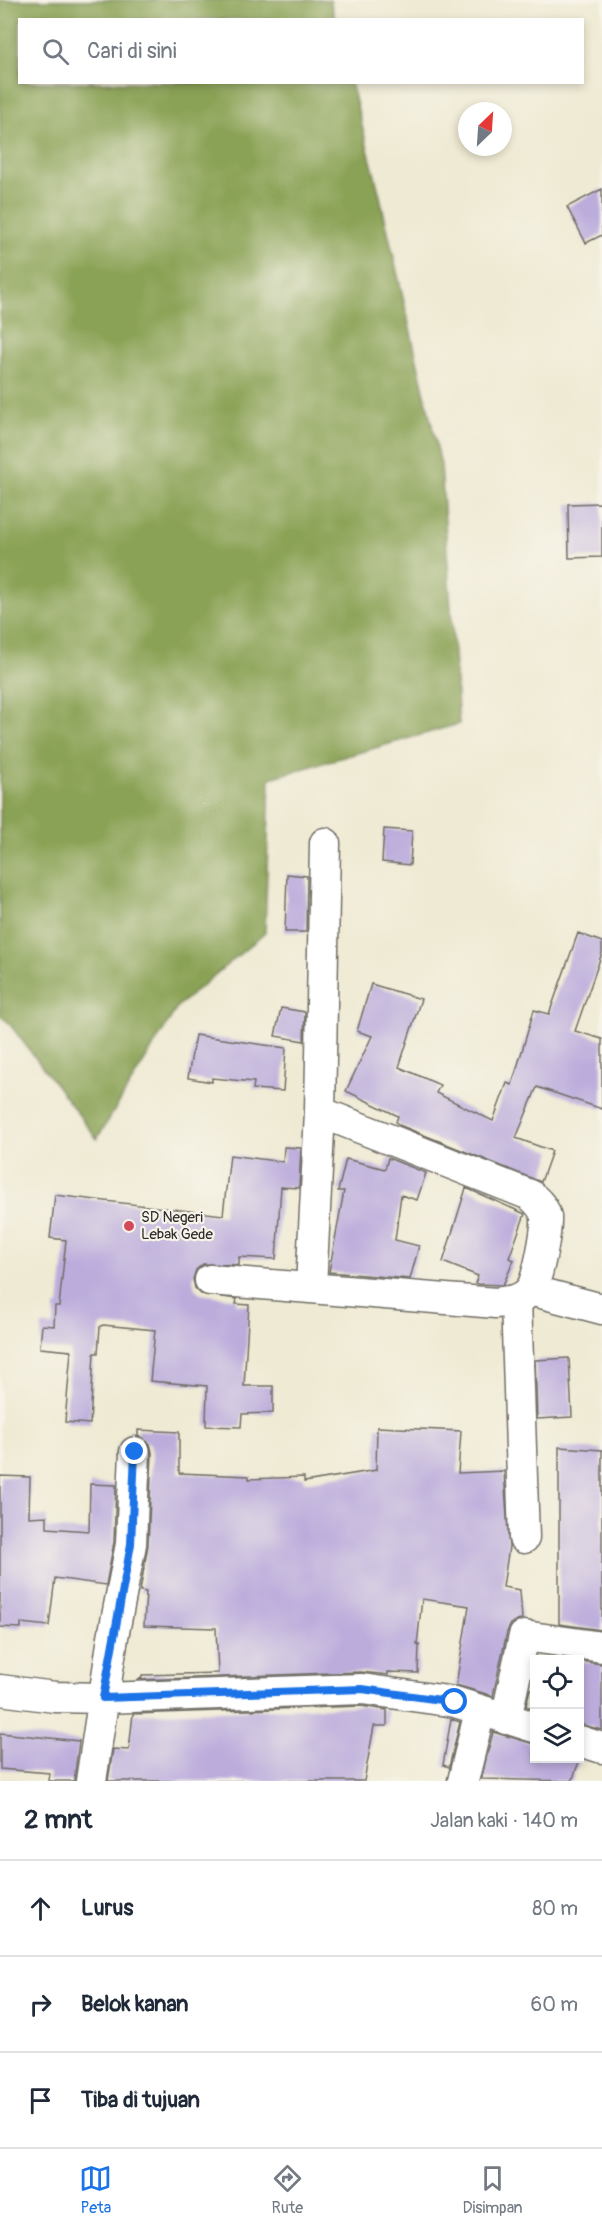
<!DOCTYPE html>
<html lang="id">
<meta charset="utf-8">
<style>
body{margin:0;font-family:Pangolin,sans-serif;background:#f6f6f7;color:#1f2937}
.controls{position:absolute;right:18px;bottom:18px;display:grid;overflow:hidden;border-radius:0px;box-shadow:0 3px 9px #0003}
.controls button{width:54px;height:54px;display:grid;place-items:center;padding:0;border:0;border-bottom:2px solid #e0e1e3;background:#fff;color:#1f2937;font:30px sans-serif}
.compass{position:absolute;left:458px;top:102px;width:54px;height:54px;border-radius:50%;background:#fff;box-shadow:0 3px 9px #0003;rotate:25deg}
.stop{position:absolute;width:18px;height:18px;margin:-14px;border:4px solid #1a73e8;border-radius:50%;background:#fff}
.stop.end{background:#1a73e8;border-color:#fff;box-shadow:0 2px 6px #0008}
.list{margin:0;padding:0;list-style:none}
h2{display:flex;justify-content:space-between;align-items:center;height:78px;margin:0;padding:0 24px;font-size:26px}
h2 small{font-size:20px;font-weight:400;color:#747a83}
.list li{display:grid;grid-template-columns:39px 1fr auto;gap:18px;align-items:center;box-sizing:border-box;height:96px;padding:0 24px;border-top:2px solid #e0e1e3}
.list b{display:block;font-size:22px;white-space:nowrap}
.list em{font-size:20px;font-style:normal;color:#747a83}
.icon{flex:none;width:33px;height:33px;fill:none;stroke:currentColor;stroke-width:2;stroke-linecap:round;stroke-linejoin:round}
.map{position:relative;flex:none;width:602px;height:1781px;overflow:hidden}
.search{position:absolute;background:#fff;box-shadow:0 3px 9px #0003;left:18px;right:18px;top:18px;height:66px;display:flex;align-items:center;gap:15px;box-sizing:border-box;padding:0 21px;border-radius:0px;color:#747a83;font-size:22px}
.sheet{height:366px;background:#fff}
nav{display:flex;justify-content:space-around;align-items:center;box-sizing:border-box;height:84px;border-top:2px solid #e0e1e3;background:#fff;font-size:16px;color:#747a83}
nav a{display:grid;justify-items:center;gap:3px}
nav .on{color:#1a73e8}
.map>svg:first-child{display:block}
.forest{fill:#8aa254;stroke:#5a6640;stroke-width:1.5}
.building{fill:#bbacdc}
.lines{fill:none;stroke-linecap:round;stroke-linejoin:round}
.street-casing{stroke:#706e66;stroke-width:33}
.street{stroke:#fff;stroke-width:30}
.route{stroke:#1a73e8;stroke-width:8}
.poi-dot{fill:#d1495b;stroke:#f7f3e8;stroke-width:2}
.labels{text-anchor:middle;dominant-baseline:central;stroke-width:4.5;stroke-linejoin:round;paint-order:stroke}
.poi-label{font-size:15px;fill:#2b2b2b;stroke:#f7f3e8;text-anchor:start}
</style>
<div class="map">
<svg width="602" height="1781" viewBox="0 0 602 1781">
<rect width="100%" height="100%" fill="#f7f3e8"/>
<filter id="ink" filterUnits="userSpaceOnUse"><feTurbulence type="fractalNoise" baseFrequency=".0167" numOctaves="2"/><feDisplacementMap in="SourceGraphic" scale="12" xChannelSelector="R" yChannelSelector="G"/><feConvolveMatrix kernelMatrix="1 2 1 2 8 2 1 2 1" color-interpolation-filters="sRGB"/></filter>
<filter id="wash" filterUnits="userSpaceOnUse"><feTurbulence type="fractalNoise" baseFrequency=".008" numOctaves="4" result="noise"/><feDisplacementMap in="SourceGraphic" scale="24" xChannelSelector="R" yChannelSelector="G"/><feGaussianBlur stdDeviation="1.35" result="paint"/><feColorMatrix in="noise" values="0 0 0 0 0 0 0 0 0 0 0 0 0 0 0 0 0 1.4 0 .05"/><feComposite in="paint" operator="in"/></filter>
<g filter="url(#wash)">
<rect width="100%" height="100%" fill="#efead3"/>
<path class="forest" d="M 0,0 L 330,0 L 335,19 L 20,20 L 20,82 L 351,83 L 379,192 L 441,465 L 459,724 L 270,778 L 265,933 L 178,1006 L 97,1139 L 8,1022 L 0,1016 Z"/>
<g id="blocks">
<path class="building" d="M 602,189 L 602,235 L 586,243 L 567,207 Z
M 602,503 L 602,557 L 569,558 L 568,504 Z
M 384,829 L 412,831 L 410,865 L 382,862 Z
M 287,874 L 307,876 L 306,932 L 285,932 Z
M 578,933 L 602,942 L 602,953 L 575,1031 L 602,1039 L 602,1109 L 537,1087 L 516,1138 L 552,1151 L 541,1182 L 399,1125 L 396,1122 L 398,1116 L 346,1091 L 372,1036 L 357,1031 L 371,984 L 421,999 L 399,1067 L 440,1085 L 436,1093 L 493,1121 L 507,1083 L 512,1085 L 534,1010 L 549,1014 Z
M 281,1008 L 305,1012 L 304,1041 L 275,1036 Z
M 195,1035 L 286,1048 L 283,1091 L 253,1089 L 254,1082 L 212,1078 L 212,1082 L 188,1078 Z
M 284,1147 L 301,1148 L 299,1188 L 281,1187 L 276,1259 L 239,1257 L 239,1265 L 203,1264 L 196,1270 L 193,1279 L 195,1288 L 201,1294 L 237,1299 L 236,1304 L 249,1305 L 244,1386 L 273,1386 L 273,1413 L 242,1414 L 241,1427 L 206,1426 L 207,1386 L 150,1381 L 155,1330 L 103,1325 L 100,1327 L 98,1353 L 94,1353 L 90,1424 L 65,1422 L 71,1351 L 40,1348 L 42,1325 L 54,1326 L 55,1306 L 59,1306 L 66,1240 L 50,1238 L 55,1195 L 223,1215 L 230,1155 L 283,1162 Z
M 388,1158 L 426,1173 L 417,1200 L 401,1195 L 395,1240 L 419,1246 L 410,1279 L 329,1272 L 344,1191 L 338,1191 L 346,1159 L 385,1169 Z
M 466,1188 L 525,1214 L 509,1258 L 514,1260 L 503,1285 L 478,1284 L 475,1283 L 478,1276 L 443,1262 Z
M 569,1358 L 572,1417 L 537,1419 L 535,1360 Z
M 377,1427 L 461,1431 L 458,1473 L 504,1471 L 509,1547 L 503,1587 L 520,1590 L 522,1619 L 511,1624 L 507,1632 L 493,1696 L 456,1685 L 469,1606 L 422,1599 L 417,1645 L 419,1645 L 418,1673 L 388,1672 L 388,1675 L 361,1672 L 137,1680 L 142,1678 L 142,1675 L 218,1673 L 216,1628 L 144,1626 L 146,1592 L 140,1591 L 148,1545 L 152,1453 L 150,1444 L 138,1435 L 138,1430 L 179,1432 L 179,1473 L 249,1476 L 249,1479 L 304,1477 L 304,1482 L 376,1470 Z
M 559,1447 L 602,1450 L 602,1630 L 559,1624 Z
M 0,1476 L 30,1477 L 29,1517 L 47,1516 L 47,1528 L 89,1531 L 90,1484 L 116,1485 L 114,1542 L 106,1585 L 55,1578 L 49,1626 L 21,1623 L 21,1628 L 0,1627 Z
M 579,1661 L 602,1664 L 602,1730 L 579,1724 Z
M 530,1689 L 534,1689 L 534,1709 L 526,1706 Z
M 361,1706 L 387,1710 L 387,1726 L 374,1726 L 364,1781 L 108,1781 L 113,1749 L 129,1750 L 133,1714 Z
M 451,1719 L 460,1722 L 449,1767 L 443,1765 Z
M 493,1732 L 534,1744 L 534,1758 L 580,1759 L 572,1781 L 481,1779 Z
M 0,1733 L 79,1741 L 74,1781 L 49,1781 L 50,1773 L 0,1769 Z"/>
</g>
</g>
<g filter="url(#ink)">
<use href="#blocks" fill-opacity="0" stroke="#706e66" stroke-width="1.5"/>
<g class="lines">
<g class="street-casing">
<path id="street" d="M 210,1280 L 496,1303 C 508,1301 522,1301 530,1290 C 538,1281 547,1230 546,1217 C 544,1207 537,1201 530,1195 L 320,1112
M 311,1287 L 320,1112 L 325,843
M 530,1290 L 602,1309
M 516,1300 L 524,1538
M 0,1690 L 55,1697 L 103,1698 L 362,1689 L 455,1702 L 534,1727
M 506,1719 L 524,1636 L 602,1647
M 580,1741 L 602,1748
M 91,1781 L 113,1637 L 131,1544 L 135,1452
M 463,1781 L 480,1711"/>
</g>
<use href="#street" class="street"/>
</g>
</g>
<g class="lines" filter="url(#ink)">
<path class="route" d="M 135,1452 L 131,1544 L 103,1698 L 362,1689 L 455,1702"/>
</g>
<circle class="poi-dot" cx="129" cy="1226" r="6"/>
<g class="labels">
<g class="poi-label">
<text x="141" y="1217">SD Negeri<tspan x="141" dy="17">Lebak Gede</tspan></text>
</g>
</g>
</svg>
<div class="controls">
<button><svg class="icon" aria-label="locate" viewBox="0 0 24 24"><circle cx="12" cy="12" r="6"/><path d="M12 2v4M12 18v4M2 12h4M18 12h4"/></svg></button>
<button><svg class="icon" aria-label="layers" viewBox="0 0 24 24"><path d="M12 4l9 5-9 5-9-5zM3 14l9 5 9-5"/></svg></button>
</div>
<svg class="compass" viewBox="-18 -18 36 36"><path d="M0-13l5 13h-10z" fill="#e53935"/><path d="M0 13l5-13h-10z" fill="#747a83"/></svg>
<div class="stop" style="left:455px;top:1702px"></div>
<div class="stop end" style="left:135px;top:1452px"></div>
<div class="search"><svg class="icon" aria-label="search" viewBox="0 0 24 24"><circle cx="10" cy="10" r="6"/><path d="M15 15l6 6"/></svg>Cari di sini</div>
</div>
<section class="sheet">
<h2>2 mnt<small>Jalan kaki · 140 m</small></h2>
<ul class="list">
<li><svg class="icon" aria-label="ahead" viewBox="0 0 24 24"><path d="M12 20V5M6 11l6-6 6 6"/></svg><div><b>Lurus</b></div><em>80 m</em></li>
<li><svg class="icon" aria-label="right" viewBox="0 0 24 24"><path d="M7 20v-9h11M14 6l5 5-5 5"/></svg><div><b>Belok kanan</b></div><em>60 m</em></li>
<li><svg class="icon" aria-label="arrive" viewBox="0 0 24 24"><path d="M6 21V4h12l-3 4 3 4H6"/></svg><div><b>Tiba di tujuan</b></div></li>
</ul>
</section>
<nav>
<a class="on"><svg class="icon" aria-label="map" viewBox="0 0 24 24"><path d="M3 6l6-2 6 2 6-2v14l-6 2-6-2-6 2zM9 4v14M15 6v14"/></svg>Peta</a>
<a><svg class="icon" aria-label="directions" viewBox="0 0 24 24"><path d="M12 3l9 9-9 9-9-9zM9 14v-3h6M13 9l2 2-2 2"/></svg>Rute</a>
<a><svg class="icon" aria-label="saved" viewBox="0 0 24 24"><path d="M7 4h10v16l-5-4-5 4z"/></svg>Disimpan</a>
</nav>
